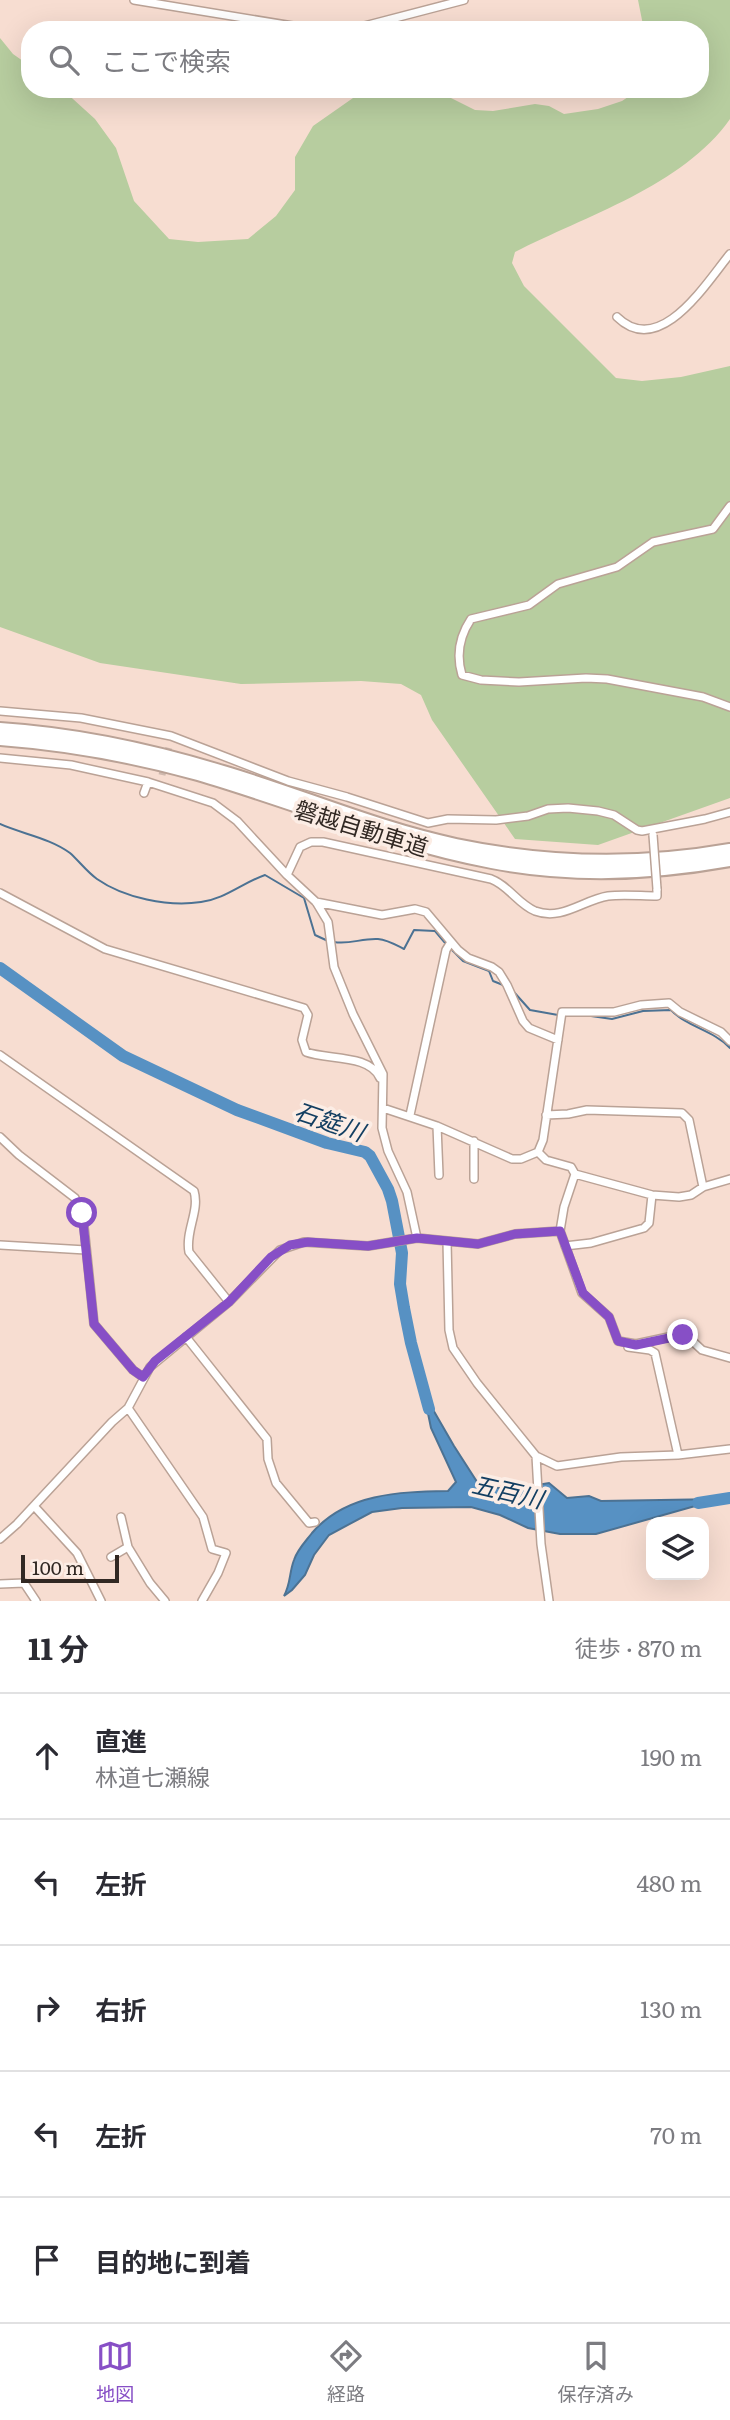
<!DOCTYPE html>
<html lang="ja">
<meta charset="utf-8">
<style>
body{margin:0;font-family:Literata,"Noto Sans JP",serif;background:#f2f2f3;color:#2b2b33}
.controls{position:absolute;right:21px;bottom:21px;display:grid;overflow:hidden;border-radius:14px;box-shadow:0 7px 28px #0002}
.controls button{width:63px;height:63px;display:grid;place-items:center;padding:0;border:0;border-bottom:2px solid #e1e1e2;background:#fff;color:#2b2b33;font:35px sans-serif}
.scale{position:absolute;left:21px;bottom:18px;width:98px;box-sizing:border-box;padding-left:7px;border:4px solid #312823;border-top:0;font-size:19px;line-height:24px;white-space:nowrap;color:#312823;-webkit-text-stroke:5px #fcede5;paint-order:stroke}
.stop{position:absolute;width:21px;height:21px;margin:-16px;border:5px solid #874fc6;border-radius:50%;background:#fff}
.stop.end{background:#874fc6;border-color:#fff;box-shadow:0 2px 7px #0008}
.list{margin:0;padding:0;list-style:none}
h2{display:flex;justify-content:space-between;align-items:center;height:91px;margin:0;padding:0 28px;font-size:30px}
h2 small{font-size:23px;font-weight:400;color:#7c7c81}
.list li{display:grid;grid-template-columns:46px 1fr auto;gap:21px;align-items:center;box-sizing:border-box;height:126px;padding:0 28px;border-top:2px solid #e1e1e2}
.list b{display:block;font-size:26px;white-space:nowrap}
.list p{margin:0;font-size:23px;white-space:nowrap;color:#7c7c81}
.list em{font-size:23px;font-style:normal;color:#7c7c81}
.icon{flex:none;width:38px;height:38px;fill:none;stroke:currentColor;stroke-width:2;stroke-linecap:round;stroke-linejoin:round}
.map{position:relative;flex:none;width:730px;height:1601px;overflow:hidden}
.search{position:absolute;background:#fff;box-shadow:0 7px 28px #0002;left:21px;right:21px;top:21px;height:77px;display:flex;align-items:center;gap:18px;box-sizing:border-box;padding:0 24px;border-radius:28px;color:#7c7c81;font-size:26px}
.sheet{height:721px;background:#fff}
nav{display:flex;justify-content:space-around;align-items:center;box-sizing:border-box;height:98px;border-top:2px solid #e1e1e2;background:#fff;font-size:19px;color:#7c7c81}
nav a{display:grid;justify-items:center;gap:4px}
nav .on{color:#874fc6}
.map>svg:first-child{display:block}
.green{fill:#b7cd9f}
.water{fill:#5791c3;stroke:#4c7293;stroke-width:2}
.lines{fill:none;stroke-linecap:round;stroke-linejoin:round}
.stream{stroke:#4c7293;stroke-width:2}
.river{stroke:#5791c3;stroke-width:12}
.minor-tunnel{stroke:#cfb9ae;stroke-width:7;stroke-dasharray:7 3.5;stroke-linecap:butt}
.minor-casing{stroke:#baa296;stroke-width:10}
.motorway-casing{stroke:#baa296;stroke-width:16}
.minor{stroke:#fff;stroke-width:7}
.motorway{stroke:#fff;stroke-width:12}
.minor-bridge-casing{stroke:#baa296;stroke-width:10;stroke-linecap:butt}
.minor-bridge{stroke:#fff;stroke-width:7}
.route{stroke:#874fc6;stroke-width:9}
.labels{text-anchor:middle;dominant-baseline:central;stroke-width:7;stroke-linejoin:round;paint-order:stroke}
.street-label{font-size:23px;fill:#312823;stroke:#fcede5}
.water-label{font-size:24px;font-style:italic;fill:#133f62;stroke:#fcede5}
</style>
<div class="map">
<svg width="730" height="1601" viewBox="0 0 730 1601">
<rect width="100%" height="100%" fill="#f7ddd1"/>
<path class="green" d="M 638,0 L 730,0 L 730,119 C 683,186 585,216 515,252 L 512,263 L 524,286 L 616,378 L 642,381 L 681,377 L 730,366 L 730,798 L 598,845 L 515,839 L 432,720 L 421,695 L 401,684 L 361,681 L 241,684 L 100,663 L 0,627 L 0,38 L 13,54 L 30,66 L 30,89 L 62,89 L 95,119 L 116,148 L 134,201 L 169,239 L 198,242 L 248,239 L 276,216 L 295,190 L 295,157 L 313,126 L 353,98 L 361,89 L 433,89 L 475,110 L 493,111 L 535,104 L 549,106 L 564,114 L 598,109 L 622,101 L 640,89 L 700,89 L 700,30 L 644,30 Z"/>
<path class="water" d="M 424,1394 L 454,1446 L 481,1488 L 518,1488 L 549,1483 L 567,1498 L 589,1496 L 601,1501 L 720,1499 L 596,1534 L 560,1534 L 528,1528 L 500,1515 L 471,1507 L 402,1508 L 372,1512 L 329,1535 L 314,1555 L 305,1575 L 292,1590 L 284,1596 C 291,1583 289,1573 294,1560 C 297,1550 306,1541 312,1533 C 346,1493 399,1492 448,1491 L 456,1482 L 431,1428 Z"/>
<g class="lines">
<path class="stream" d="M 0,824 C 22,834 50,838 70,853 C 79,861 87,872 97,879 C 124,898 168,907 201,902 C 225,899 242,883 265,875 L 304,898 L 315,935 L 328,941
M 334,942 C 349,945 362,938 378,939 C 388,940 396,945 404,949 L 414,930 L 435,931 L 446,944
M 450,948 L 463,961 L 489,971 L 493,981 L 503,985
M 513,991 L 530,1010 L 558,1015
M 584,1015 L 612,1019 L 643,1011 L 671,1010 C 687,1027 713,1030 730,1048"/>
<path class="river" d="M 0,968 L 123,1056 L 237,1110 L 327,1143 L 365,1152 L 370,1156 L 388,1189 L 392,1201 L 402,1253 L 400,1284 L 404,1308 L 411,1343 L 429,1409
M 698,1503 L 730,1498"/>
<path class="minor-tunnel" d="M 162,775 L 169,747"/>
<g class="minor-casing">
<path id="minor" d="M 134,0 L 317,30
M 349,30 L 464,0
M 617,317 C 660,359 706,283 730,254
M 730,506 L 713,529 L 653,542 L 617,567 L 558,584 L 529,605 L 471,619 C 459,637 456,655 462,675 L 481,680 L 519,682 L 586,678 L 607,679 L 703,697 L 730,707
M 0,711 L 81,718 L 171,736 L 288,781 L 347,797 L 428,823 L 448,819 L 496,820 L 528,816 L 548,809 L 568,808 L 598,811 L 614,815 L 637,830 L 642,831 L 705,819 L 730,812
M 0,758 L 71,765 L 148,782 L 144,793
M 148,782 L 213,803 L 237,821 L 287,875 L 316,902 L 328,922 L 334,967 L 353,1014 L 383,1074 L 382,1128 L 388,1151 L 407,1192 L 417,1238 L 478,1244 L 515,1234 L 560,1231 L 564,1207 L 575,1174 L 571,1167 L 546,1160 L 538,1152 L 521,1159 L 512,1159 L 437,1126 L 383,1108
M 287,875 L 300,847 L 311,842 L 323,842 L 491,879 C 508,885 518,904 535,911 C 562,921 583,900 608,896 C 623,894 641,896 657,896 L 657,889
M 0,893 L 105,949 L 304,1008 L 308,1015 L 302,1040 L 306,1052 C 327,1060 370,1054 380,1078
M 316,902 L 382,915 L 415,909 L 426,912 L 458,950 L 468,958 L 492,967 L 499,972 L 507,985 L 523,1021 L 529,1028 L 558,1040
M 0,1055 L 194,1191 C 200,1211 185,1231 189,1252 L 229,1302
M 410,1115 L 446,950 L 451,942
M 546,1115 L 568,1114 L 587,1110 L 682,1113 L 689,1120 L 703,1187
M 437,1126 L 439,1175
M 0,1137 L 19,1155 L 75,1198 L 82,1212 L 84,1227 L 94,1324 L 133,1370 L 143,1377
M 538,1152 L 543,1140 L 562,1012 L 614,1012 L 641,1005 L 669,1003 L 680,1012 L 721,1032 L 730,1041
M 575,1174 L 652,1195 L 679,1197 L 691,1195 L 703,1187 L 730,1179
M 474,1179 L 474,1141
M 560,1231 L 582,1293 L 609,1317 L 618,1341 L 636,1344 L 678,1335 L 687,1336 L 702,1350 L 730,1358
M 447,1241 L 449,1330 L 453,1348 L 477,1383 L 536,1456 L 557,1466 L 621,1457 L 678,1455 L 730,1449
M 0,1245 L 86,1250
M 565,1246 L 591,1243 L 644,1228 L 649,1223 L 652,1195
M 186,1337 L 267,1439 L 268,1459 L 276,1483 L 309,1523 L 315,1522
M 628,1347 L 650,1350 L 655,1353 L 678,1455
M 128,1408 L 203,1517 L 212,1549 L 226,1553 L 218,1573 L 202,1601
M 536,1456 L 541,1544 L 549,1601
M 34,1506 L 77,1553 L 101,1601
M 121,1517 L 128,1547 L 150,1583 L 165,1601
M 0,1539 L 17,1524 L 112,1422 L 128,1408 L 150,1367 L 229,1302 L 280,1250 L 304,1242 L 368,1246 L 417,1238
M 111,1557 L 128,1547
M 0,1584 L 24,1583 L 36,1601"/>
</g>
<g class="motorway-casing">
<path id="motorway" d="M 0,729 C 76,734 151,750 223,772 C 301,795 376,828 456,845 C 547,864 639,866 730,850
M 0,739 C 67,744 133,756 198,774 C 297,803 391,843 492,862 C 570,877 653,874 730,860"/>
</g>
<use href="#minor" class="minor"/>
<use href="#motorway" class="motorway"/>
<g class="minor-bridge-casing">
<path id="minor-bridge" d="M 653,835 L 657,889"/>
</g>
<use href="#minor-bridge" class="minor-bridge"/>
</g>
<g class="lines">
<path class="route" d="M 82,1213 L 94,1324 L 133,1370 L 143,1377 L 155,1361 L 229,1302 L 271,1257 L 290,1245 L 308,1242 L 368,1246 L 417,1238 L 478,1244 L 515,1234 L 560,1231 L 583,1293 L 609,1317 L 618,1341 L 636,1345 L 683,1335"/>
</g>
<g class="labels">
<g class="street-label">
<text transform="translate(362 827) rotate(17)">磐越自動車道</text>
</g>
<g class="water-label">
<text transform="translate(330 1120) rotate(19)">石筵川</text>
<text transform="translate(508 1490) rotate(13)">五百川</text>
</g>
</g>
</svg>
<div class="controls">
<button><svg class="icon" aria-label="layers" viewBox="0 0 24 24"><path d="M12 4l9 5-9 5-9-5zM3 14l9 5 9-5"/></svg></button>
</div>
<div class="scale">100 m</div>
<div class="stop" style="left:82px;top:1213px"></div>
<div class="stop end" style="left:683px;top:1335px"></div>
<div class="search"><svg class="icon" aria-label="search" viewBox="0 0 24 24"><circle cx="10" cy="10" r="6"/><path d="M15 15l6 6"/></svg>ここで検索</div>
</div>
<section class="sheet">
<h2>11 分<small>徒歩 · 870 m</small></h2>
<ul class="list">
<li><svg class="icon" aria-label="ahead" viewBox="0 0 24 24"><path d="M12 20V5M6 11l6-6 6 6"/></svg><div><b>直進</b><p>林道七瀬線</p></div><em>190 m</em></li>
<li><svg class="icon" aria-label="left" viewBox="0 0 24 24"><path d="M17 20v-9H6M10 6l-5 5 5 5"/></svg><div><b>左折</b></div><em>480 m</em></li>
<li><svg class="icon" aria-label="right" viewBox="0 0 24 24"><path d="M7 20v-9h11M14 6l5 5-5 5"/></svg><div><b>右折</b></div><em>130 m</em></li>
<li><svg class="icon" aria-label="left" viewBox="0 0 24 24"><path d="M17 20v-9H6M10 6l-5 5 5 5"/></svg><div><b>左折</b></div><em>70 m</em></li>
<li><svg class="icon" aria-label="arrive" viewBox="0 0 24 24"><path d="M6 21V4h12l-3 4 3 4H6"/></svg><div><b>目的地に到着</b></div></li>
</ul>
</section>
<nav>
<a class="on"><svg class="icon" aria-label="map" viewBox="0 0 24 24"><path d="M3 6l6-2 6 2 6-2v14l-6 2-6-2-6 2zM9 4v14M15 6v14"/></svg>地図</a>
<a><svg class="icon" aria-label="directions" viewBox="0 0 24 24"><path d="M12 3l9 9-9 9-9-9zM9 14v-3h6M13 9l2 2-2 2"/></svg>経路</a>
<a><svg class="icon" aria-label="saved" viewBox="0 0 24 24"><path d="M7 4h10v16l-5-4-5 4z"/></svg>保存済み</a>
</nav>
